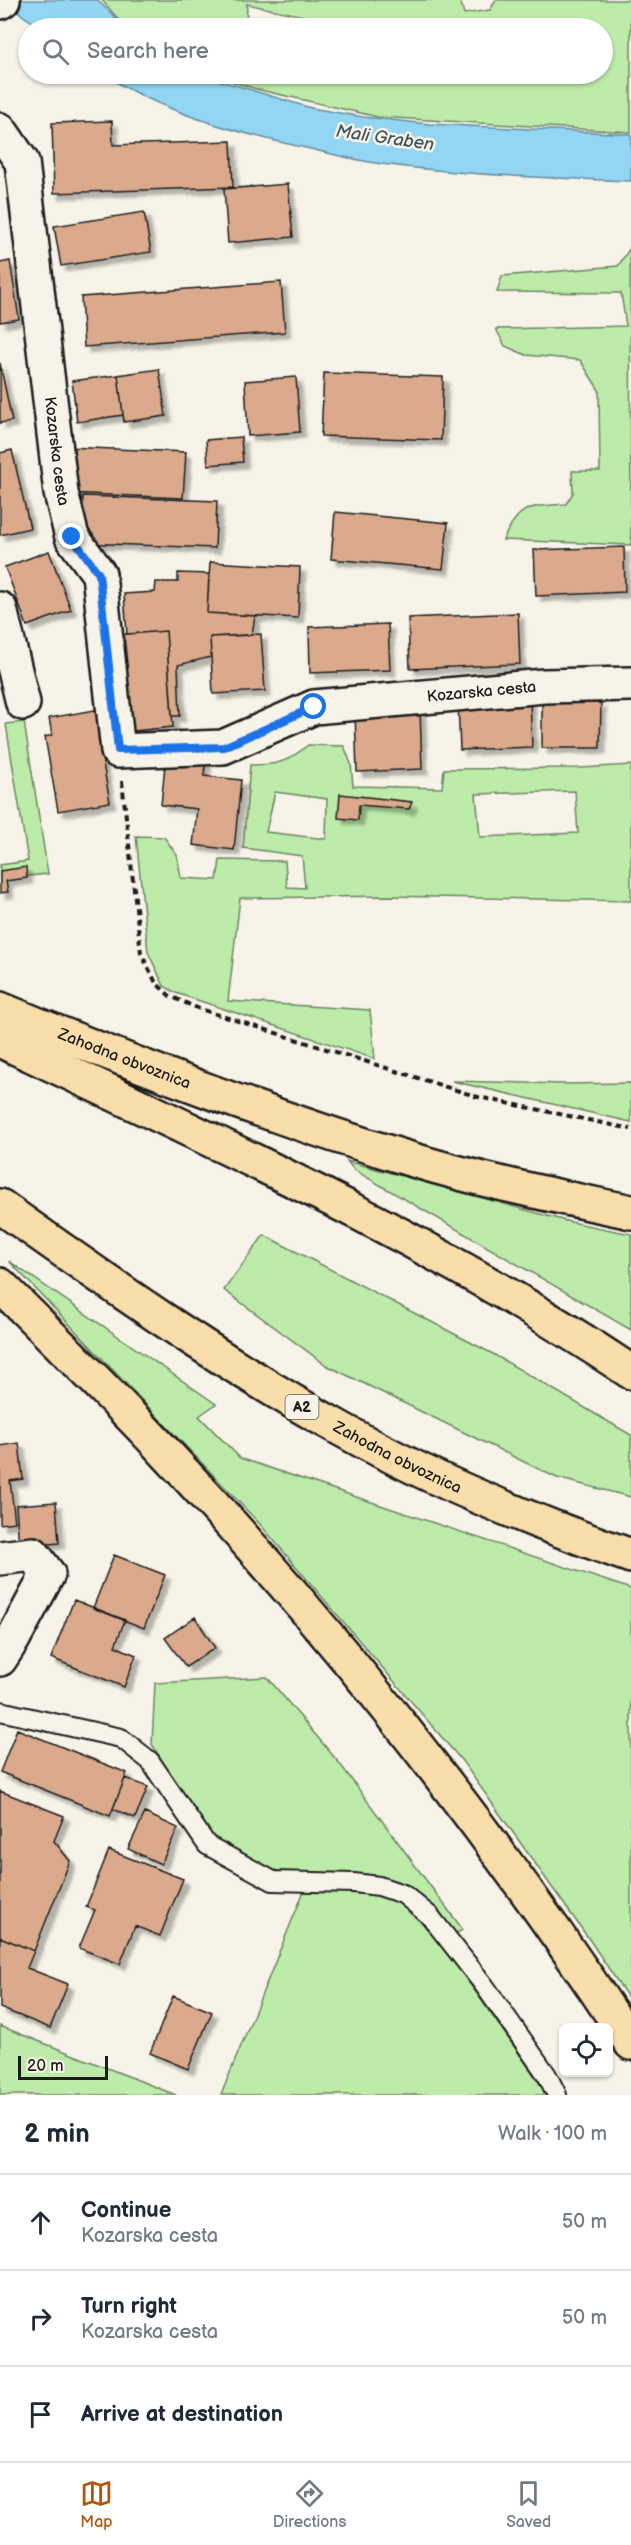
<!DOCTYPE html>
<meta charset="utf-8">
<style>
body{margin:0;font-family:"Balsamiq Sans",sans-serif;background:#f6f6f7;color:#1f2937}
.controls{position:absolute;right:18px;bottom:18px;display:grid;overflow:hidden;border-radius:9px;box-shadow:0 2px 4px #0004}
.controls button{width:54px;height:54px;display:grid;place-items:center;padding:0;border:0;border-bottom:2px solid #e0e1e3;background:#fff;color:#1f2937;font:30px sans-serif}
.scale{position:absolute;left:18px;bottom:15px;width:90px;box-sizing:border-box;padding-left:6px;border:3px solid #1c1c1c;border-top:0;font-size:16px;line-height:21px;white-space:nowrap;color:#1c1c1c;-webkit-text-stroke:4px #f7f3e8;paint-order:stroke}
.stop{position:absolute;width:18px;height:18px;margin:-14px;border:4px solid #1a73e8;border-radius:50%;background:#fff}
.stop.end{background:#1a73e8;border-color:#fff;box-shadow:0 2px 6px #0008}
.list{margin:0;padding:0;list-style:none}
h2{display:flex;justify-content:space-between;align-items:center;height:78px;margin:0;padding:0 24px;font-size:26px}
h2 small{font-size:20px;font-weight:400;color:#747a83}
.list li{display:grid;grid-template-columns:39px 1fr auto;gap:18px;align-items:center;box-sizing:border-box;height:96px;padding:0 24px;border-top:2px solid #e0e1e3}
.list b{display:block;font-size:22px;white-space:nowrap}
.list p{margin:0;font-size:20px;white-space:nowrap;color:#747a83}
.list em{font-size:20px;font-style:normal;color:#747a83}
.icon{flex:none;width:33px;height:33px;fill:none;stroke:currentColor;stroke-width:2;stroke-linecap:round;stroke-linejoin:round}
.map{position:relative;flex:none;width:631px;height:2095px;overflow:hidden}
.search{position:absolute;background:#fff;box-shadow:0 2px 4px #0004;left:18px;right:18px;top:18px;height:66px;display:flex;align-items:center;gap:15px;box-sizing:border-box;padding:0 21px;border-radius:33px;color:#747a83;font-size:22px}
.sheet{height:366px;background:#fff}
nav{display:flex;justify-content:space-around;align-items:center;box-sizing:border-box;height:84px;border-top:2px solid #e0e1e3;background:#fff;font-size:16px;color:#747a83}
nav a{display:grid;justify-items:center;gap:3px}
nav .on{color:#b45309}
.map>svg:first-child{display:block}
.green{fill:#bdecaa;stroke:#6c8463;stroke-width:1.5;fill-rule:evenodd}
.water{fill:#92d6f3;stroke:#638c9d;stroke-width:1.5}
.building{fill:#dbaa8d;stroke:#1c1c1c;stroke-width:1.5;filter:url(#shadow)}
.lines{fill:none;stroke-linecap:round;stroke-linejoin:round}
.lane-casing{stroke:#1c1c1c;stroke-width:22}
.street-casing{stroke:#1c1c1c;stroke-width:38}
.secondary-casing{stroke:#1c1c1c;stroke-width:38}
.highway-casing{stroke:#1c1c1c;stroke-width:38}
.path{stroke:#1c1c1c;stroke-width:4;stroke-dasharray:6 4.5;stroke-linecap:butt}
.lane{stroke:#f7f3e8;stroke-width:18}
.street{stroke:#f7f3e8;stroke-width:33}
.secondary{stroke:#f7f3e8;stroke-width:33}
.highway{stroke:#f9deab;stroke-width:33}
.route{stroke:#1a73e8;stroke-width:8}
.labels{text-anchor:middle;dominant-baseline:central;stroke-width:5;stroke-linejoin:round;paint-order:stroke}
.shield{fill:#f7f3e8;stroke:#5e5c59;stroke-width:1.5}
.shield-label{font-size:15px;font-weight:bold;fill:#1c1c1c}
.street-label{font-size:16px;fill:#1c1c1c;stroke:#f7f3e8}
.water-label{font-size:18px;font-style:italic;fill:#3f545c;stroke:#f7f3e8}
</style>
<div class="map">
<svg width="631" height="2095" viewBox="0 0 631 2095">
<defs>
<filter id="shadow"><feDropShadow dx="5.5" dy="5.5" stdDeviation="1.5" flood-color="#0004"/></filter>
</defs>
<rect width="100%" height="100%" fill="#f7f3e8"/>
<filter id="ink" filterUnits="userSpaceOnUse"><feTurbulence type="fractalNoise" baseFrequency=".0167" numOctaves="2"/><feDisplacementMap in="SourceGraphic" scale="12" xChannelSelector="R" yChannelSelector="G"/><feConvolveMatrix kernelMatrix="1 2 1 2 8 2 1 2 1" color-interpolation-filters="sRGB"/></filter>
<g filter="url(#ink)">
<path class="green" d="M 102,0 L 460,0 L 464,14 L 490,10 L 496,0 L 631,0 L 631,132 L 378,117 L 256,89 L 209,74 L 602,74 L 602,28 L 322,28 L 322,20 L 247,4 L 246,28 L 130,28 L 118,19 Z
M 630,248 L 631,545 L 503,540 C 520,504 528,507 566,504 L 573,493 L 572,471 L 600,471 L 599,390 L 580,360 L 526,355 L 505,346 L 496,329 L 626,326 L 621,293 L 497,292 L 502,276 L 618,266 Z
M 24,722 L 48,874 L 0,879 L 0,865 L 28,861 L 6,724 Z
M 308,745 L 344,746 L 351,764 L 353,786 L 442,788 L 444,769 L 581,768 L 631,765 L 631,901 L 389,896 L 240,898 L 228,1001 L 370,1010 L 375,1059 L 176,993 L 164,986 L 148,952 L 136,836 L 164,837 L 177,855 L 181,878 L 217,880 L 220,860 L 285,861 L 287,887 L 305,888 L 302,856 L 243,848 L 250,765 C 278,765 286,763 308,745 ZM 575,791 L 578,833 L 480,837 L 476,794 ZM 275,792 L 327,799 L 326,839 L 266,832 Z
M 452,1081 L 563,1084 L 631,1083 L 631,1122 Z
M 347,1161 L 566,1221 L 631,1234 L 631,1330 L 354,1170 Z
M 264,1235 L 493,1354 L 631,1435 L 631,1497 L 557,1478 L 326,1365 L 224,1290 Z
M 9,1261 L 216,1404 L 199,1416 L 240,1458 L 631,1589 L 631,2002 L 589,1939 L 462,1761 L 259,1523 Z
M 267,1677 L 340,1764 L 463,1930 L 456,1933 L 435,1908 L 408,1885 L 379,1877 L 311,1875 L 273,1870 L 216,1841 L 191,1810 L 152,1744 L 155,1683 Z
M 351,1888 L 397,1899 L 427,1923 L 548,2095 L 221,2095 L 304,1891 Z
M 0,2026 L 176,2095 L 0,2095 Z"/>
<path class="water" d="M 8,0 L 97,0 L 127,28 L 41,28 L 22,15 Z
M 103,74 L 198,74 L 311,108 L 363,117 L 429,124 L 631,134 L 631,181 C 548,178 464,175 382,164 C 354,160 325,152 297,146 C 230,131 161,111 103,74 Z"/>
<path class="building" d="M 112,121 L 113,145 L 231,141 L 233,187 L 54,193 L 52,123 Z
M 288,184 L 293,237 L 228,243 L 224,189 Z
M 144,212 L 151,252 L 61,266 L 54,226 Z
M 10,261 L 19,319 L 0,322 L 0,263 Z
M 281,282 L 285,332 L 84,347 L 81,297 Z
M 0,363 L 12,421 L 0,423 Z
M 159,369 L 166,416 L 124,422 L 118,375 Z
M 324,373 L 443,377 L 441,440 L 321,436 Z
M 118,375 L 123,415 L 77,422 L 72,381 Z
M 296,377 L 300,432 L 248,436 L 245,381 Z
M 241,437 L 243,462 L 208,465 L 206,440 Z
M 65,447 L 186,452 L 183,498 L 63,493 Z
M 12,450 L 30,528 L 0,535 L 0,453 Z
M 83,496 L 217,501 L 215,548 L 81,543 Z
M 335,512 L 448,523 L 443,569 L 331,559 Z
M 624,547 L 625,592 L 536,596 L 534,550 Z
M 49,551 L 71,610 L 27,626 L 5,567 Z
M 210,562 L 300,567 L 298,618 L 207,613 Z
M 178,573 L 209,574 L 207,613 L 255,616 L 252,635 L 210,637 L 211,657 L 178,665 L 180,716 L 172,716 L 166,631 L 127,634 L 124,594 L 155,592 L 156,582 L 178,582 Z
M 518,613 L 520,664 L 410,669 L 408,618 Z
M 388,624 L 390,670 L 310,673 L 309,627 Z
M 166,631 L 173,727 L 123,732 L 116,635 Z
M 261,634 L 265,691 L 213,694 L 210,637 Z
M 530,700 L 532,747 L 460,750 L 458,702 Z
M 542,702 L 601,703 L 600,748 L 542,748 Z
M 100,709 L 106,746 L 100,747 L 110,802 L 58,811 L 45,737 L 52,735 L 49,718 Z
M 420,710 L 422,769 L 357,772 L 355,713 Z
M 166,755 L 206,759 L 204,776 L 241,780 L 234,850 L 193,845 L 197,809 L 161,805 Z
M 340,794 L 412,802 L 409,809 L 359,805 L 358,820 L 338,818 Z
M 26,867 L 27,878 L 6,881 L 8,892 L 0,893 L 0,871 Z
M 19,1443 L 23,1479 L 10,1481 L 15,1522 L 0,1524 L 0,1446 Z
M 56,1502 L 59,1543 L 19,1547 L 16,1505 Z
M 114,1555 L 165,1575 L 144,1628 L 93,1608 Z
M 74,1600 L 125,1620 L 115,1646 L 136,1655 L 124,1687 L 51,1658 Z
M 195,1617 L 215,1648 L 186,1667 L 165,1638 Z
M 17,1729 L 127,1773 L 110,1816 L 0,1772 Z
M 125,1778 L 148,1787 L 135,1818 L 113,1809 Z
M 0,1791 L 64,1816 L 54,1841 L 70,1861 L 34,1951 L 0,1937 Z
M 145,1813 L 178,1828 L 161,1864 L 128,1849 Z
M 109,1850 L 183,1879 L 160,1936 L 135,1926 L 120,1964 L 79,1948 L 95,1910 L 86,1907 Z
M 0,1937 L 34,1951 L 27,1968 L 68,1984 L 50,2028 L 0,2008 Z
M 173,1996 L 212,2012 L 188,2069 L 150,2053 Z"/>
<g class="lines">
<g class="lane-casing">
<path id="lane" d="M 0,1711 L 121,1738 L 150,1761 L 207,1845 L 273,1881 L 354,1883 L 379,1886 L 403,1894 L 430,1916 L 484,1985 L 547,2075 L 557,2095"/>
</g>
<g class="street-casing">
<g id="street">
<path id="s1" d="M 0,130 L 22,162 L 61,493 L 72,537 L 99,574 L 118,751 L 223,747 L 314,707 L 544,686 L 631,684"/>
<path d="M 0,609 L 23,703"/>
<path d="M 0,1558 L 33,1554 L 48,1574 L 13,1639 L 0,1659"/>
</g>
</g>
<g class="secondary-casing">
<path id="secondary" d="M 0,2 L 3,0"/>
</g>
<g class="highway-casing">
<g id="highway">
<path id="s2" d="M 0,1009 C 135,1065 271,1117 410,1159 C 482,1181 557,1196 631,1212"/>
<path d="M 0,1040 C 215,1142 433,1239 631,1372"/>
<path id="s3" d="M 0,1206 C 111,1285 222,1363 341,1429 C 433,1481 531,1521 631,1556"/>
<path d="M 0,1285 C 55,1340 111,1394 164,1451 C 336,1634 493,1834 631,2043"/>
</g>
</g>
<path class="path" d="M 122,781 L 141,953 L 156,983 L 170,996 L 197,1008 L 478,1097 L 631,1129"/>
<use href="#lane" class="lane"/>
<use href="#street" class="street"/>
<use href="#secondary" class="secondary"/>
<use href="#highway" class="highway"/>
</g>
</g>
<g class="lines" filter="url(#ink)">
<path class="route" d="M 72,537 L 99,574 L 118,750 L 224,747 L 314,707"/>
</g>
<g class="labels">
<rect class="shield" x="285.5" y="1395" width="33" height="24" rx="4.5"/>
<g class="shield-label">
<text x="302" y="1407">A2</text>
</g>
<g class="street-label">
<text stroke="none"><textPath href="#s1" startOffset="330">Kozarska cesta</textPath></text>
<text stroke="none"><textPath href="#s1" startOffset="1014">Kozarska cesta</textPath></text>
<text stroke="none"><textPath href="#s2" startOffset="134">Zahodna obvoznica</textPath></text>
<text stroke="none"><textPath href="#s3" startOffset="471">Zahodna obvoznica</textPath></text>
</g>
<g class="water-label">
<text transform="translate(385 138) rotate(8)">Mali Graben</text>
</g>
</g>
</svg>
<div class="controls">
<button><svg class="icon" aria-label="locate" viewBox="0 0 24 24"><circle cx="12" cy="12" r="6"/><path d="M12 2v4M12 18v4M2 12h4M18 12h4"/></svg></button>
</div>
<div class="scale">20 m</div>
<div class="stop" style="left:314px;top:707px"></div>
<div class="stop end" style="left:72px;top:537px"></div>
<div class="search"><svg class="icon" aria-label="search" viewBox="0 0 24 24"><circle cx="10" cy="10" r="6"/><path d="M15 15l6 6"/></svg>Search here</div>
</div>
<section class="sheet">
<h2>2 min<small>Walk · 100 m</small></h2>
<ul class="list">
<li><svg class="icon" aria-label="ahead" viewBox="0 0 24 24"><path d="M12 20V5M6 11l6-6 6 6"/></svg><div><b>Continue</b><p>Kozarska cesta</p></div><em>50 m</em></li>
<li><svg class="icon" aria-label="right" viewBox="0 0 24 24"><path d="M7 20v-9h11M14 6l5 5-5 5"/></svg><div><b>Turn right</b><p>Kozarska cesta</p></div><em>50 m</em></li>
<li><svg class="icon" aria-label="arrive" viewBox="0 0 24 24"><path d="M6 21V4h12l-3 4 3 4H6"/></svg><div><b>Arrive at destination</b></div></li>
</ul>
</section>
<nav>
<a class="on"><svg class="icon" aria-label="map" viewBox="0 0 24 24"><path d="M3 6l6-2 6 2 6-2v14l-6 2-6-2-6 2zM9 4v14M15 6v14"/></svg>Map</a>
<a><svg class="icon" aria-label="directions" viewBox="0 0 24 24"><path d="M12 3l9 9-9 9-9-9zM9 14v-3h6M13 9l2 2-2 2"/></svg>Directions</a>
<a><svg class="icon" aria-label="saved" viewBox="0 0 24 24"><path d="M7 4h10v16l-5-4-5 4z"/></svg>Saved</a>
</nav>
